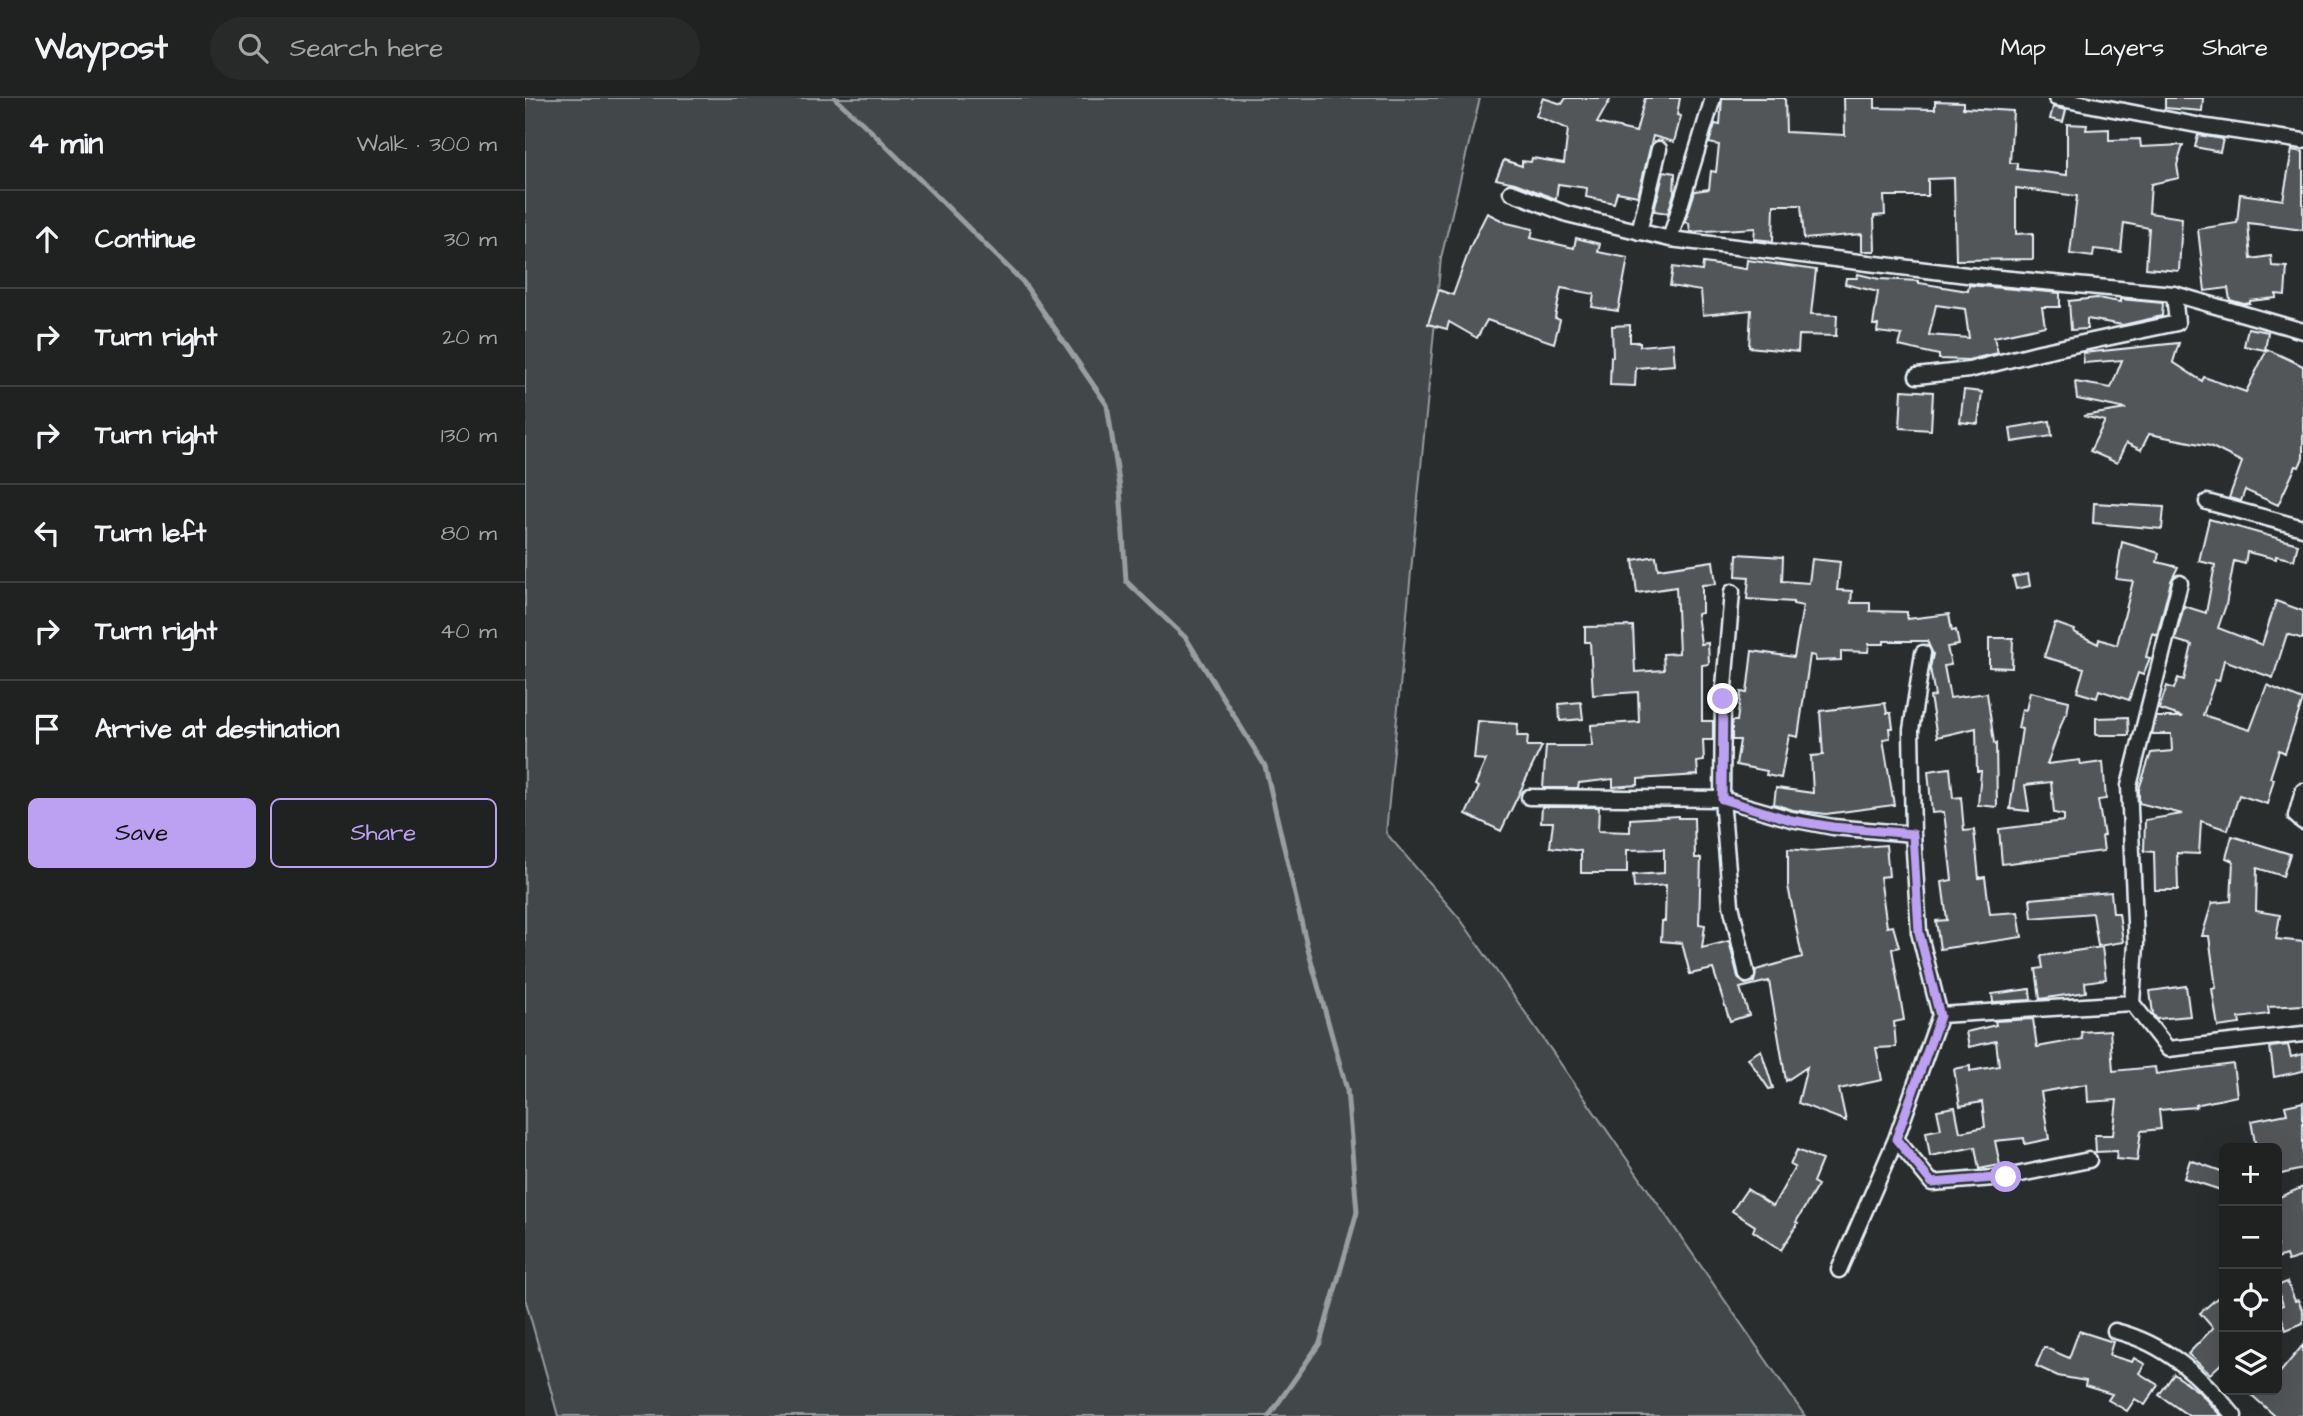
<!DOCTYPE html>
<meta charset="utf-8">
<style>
body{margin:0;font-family:"Architects Daughter",sans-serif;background:#282a2a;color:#f1f3f6}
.controls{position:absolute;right:21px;bottom:21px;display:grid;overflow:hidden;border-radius:10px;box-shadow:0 7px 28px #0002}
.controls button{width:63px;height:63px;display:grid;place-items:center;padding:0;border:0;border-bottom:2px solid #3d3f40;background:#202222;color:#f1f3f6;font:35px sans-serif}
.stop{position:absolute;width:21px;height:21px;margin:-16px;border:5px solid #bca0f2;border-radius:50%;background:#fff}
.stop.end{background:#bca0f2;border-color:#fff;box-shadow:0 2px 7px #0008}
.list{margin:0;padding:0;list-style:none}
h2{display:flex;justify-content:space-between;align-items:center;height:91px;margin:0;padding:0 28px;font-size:30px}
h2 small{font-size:23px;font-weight:400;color:#a2a4a5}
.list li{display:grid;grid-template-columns:46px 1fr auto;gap:21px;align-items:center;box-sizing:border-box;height:98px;padding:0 28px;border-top:2px solid #3d3f40}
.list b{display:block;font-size:26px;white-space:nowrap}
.list em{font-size:23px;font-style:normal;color:#a2a4a5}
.actions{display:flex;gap:14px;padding:21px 28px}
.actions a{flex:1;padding:16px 0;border:2px solid #bca0f2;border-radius:10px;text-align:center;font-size:24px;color:#bca0f2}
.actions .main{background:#bca0f2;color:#111}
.icon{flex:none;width:38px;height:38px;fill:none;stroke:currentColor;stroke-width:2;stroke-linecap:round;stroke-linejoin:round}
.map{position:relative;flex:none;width:1778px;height:1318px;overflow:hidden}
header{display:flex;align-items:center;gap:42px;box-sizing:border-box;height:98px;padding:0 35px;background:#202222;border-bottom:2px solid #3d3f40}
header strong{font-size:33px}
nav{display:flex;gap:38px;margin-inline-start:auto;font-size:24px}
.search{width:490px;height:63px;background:#282a2a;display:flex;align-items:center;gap:18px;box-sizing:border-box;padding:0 24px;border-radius:38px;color:#a2a4a5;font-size:26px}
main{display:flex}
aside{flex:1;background:#202222}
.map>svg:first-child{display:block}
.green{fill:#424648;stroke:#959ca0;stroke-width:2}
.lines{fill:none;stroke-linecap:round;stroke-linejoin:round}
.stream{stroke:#989fa3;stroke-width:5}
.building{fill:#535759;stroke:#e8f1f8;stroke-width:2;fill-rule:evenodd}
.minor-casing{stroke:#e8f1f8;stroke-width:19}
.minor{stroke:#2a2d2e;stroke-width:14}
.route{stroke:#bca0f2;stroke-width:9}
</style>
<header>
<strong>Waypost</strong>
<div class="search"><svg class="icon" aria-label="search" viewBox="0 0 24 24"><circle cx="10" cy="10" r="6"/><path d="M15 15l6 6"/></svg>Search here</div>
<nav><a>Map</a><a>Layers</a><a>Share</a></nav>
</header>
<main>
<aside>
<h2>4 min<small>Walk · 300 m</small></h2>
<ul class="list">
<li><svg class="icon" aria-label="ahead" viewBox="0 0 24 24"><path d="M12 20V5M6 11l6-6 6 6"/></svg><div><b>Continue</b></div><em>30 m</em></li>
<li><svg class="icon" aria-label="right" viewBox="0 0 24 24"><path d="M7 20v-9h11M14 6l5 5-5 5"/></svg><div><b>Turn right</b></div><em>20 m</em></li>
<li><svg class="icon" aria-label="right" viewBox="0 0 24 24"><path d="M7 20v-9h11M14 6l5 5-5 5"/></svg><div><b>Turn right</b></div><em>130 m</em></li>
<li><svg class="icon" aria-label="left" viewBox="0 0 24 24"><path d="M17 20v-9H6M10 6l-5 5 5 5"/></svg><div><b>Turn left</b></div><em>80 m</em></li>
<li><svg class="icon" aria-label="right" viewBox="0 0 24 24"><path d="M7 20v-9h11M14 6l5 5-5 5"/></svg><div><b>Turn right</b></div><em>40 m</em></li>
<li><svg class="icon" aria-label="arrive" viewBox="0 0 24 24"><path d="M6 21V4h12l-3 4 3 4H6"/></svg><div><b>Arrive at destination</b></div></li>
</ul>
<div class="actions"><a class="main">Save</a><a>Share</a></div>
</aside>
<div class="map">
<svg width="1778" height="1318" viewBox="0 0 1778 1318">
<rect width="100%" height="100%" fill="#2a2d2e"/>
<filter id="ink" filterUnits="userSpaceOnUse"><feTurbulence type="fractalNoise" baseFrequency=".0143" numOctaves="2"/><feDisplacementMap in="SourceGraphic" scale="14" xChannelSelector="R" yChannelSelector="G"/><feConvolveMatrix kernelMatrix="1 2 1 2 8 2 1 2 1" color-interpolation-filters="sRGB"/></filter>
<g filter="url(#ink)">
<path class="green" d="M 0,0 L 955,0 L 916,160 L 861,735 L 936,822 L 1280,1318 L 33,1318 L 0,1200 Z"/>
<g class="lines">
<path class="stream" d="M 310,0 L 345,32 L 498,184 L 582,307 L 595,390 L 601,483 L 661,540 L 740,668 L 782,848 L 822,992 L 832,1114 L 795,1245 L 744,1318"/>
</g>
<path class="building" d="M 1018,0 L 1037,6 L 1041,0 L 1086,0 L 1072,25 L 1111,34 L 1120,0 L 1155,0 L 1152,17 L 1156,18 L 1149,44 L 1128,38 L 1113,98 L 1092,94 L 1089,105 L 1061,99 L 1062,90 L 1033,86 L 1031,101 L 990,85 L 971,81 L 979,62 L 997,68 L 997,63 L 1006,64 L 1007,60 L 1039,65 L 1043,31 L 1011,18 Z
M 1197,0 L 1260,0 L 1261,34 L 1320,37 L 1319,0 L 1350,0 L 1350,10 L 1410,11 L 1410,3 L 1438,4 L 1438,10 L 1488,13 L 1485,65 L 1492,65 L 1492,71 L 1542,77 L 1542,26 L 1562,27 L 1561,32 L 1584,31 L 1584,42 L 1615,41 L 1616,49 L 1658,47 L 1652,67 L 1654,80 L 1626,86 L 1624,115 L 1657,120 L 1654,173 L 1621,170 L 1624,130 L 1599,125 L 1596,154 L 1569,151 L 1568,159 L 1545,156 L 1552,98 L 1491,90 L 1491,136 L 1508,135 L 1508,161 L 1431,162 L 1429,80 L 1403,81 L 1403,98 L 1359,98 L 1360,117 L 1349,118 L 1350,153 L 1337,153 L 1337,136 L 1279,141 L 1276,107 L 1249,107 L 1248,143 L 1229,141 L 1230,130 L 1165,134 L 1164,125 L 1160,124 L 1170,93 L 1184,91 L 1186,73 L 1191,74 L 1194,47 L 1184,45 L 1190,26 L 1195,27 Z
M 1640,0 L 1678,0 L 1677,13 L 1640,10 Z
M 1528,9 L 1541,12 L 1538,24 L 1525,21 Z
M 1673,37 L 1698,41 L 1695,54 L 1670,49 Z
M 1767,52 L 1778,54 L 1778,132 L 1723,125 L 1726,161 L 1746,158 L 1747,168 L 1762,169 L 1760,197 L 1751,196 L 1751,200 L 1725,203 L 1725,205 L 1719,206 L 1705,202 L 1703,190 L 1680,193 L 1673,131 L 1712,125 L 1715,96 L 1758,102 Z
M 1139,73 L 1150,75 L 1149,95 L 1143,115 L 1129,113 Z
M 962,115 L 982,125 L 1008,131 L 1006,140 L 1049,150 L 1051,140 L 1075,146 L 1073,154 L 1103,160 L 1093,213 L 1067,209 L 1069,196 L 1036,190 L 1030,220 L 1035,222 L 1029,245 L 962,222 L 952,240 L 924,224 L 922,231 L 903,226 L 914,192 L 928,197 L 946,147 Z
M 1222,162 L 1291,172 L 1286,216 L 1312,217 L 1311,238 L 1274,237 L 1273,254 L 1224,249 L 1226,212 L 1178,217 L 1176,193 L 1145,188 L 1148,169 L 1177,173 L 1178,165 L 1221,171 Z
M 1333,176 L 1354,181 L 1394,183 L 1394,185 L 1443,193 L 1444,187 L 1535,195 L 1535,209 L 1517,209 L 1520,228 L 1469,239 L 1473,255 L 1443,262 L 1414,261 L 1414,257 L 1374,248 L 1377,237 L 1352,234 L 1353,227 L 1348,227 L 1353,194 L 1320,186 L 1321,180 L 1332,180 ZM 1411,207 L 1440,211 L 1444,240 L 1404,237 Z
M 1572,200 L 1595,204 L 1595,201 L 1638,205 L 1637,218 L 1598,227 L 1562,221 L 1562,231 L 1546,232 L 1544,203 Z
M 1105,227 L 1105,244 L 1115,244 L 1115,248 L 1148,245 L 1150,267 L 1111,270 L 1110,288 L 1085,287 L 1086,259 L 1088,259 L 1087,228 Z
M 1723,230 L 1743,234 L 1740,252 L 1719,248 Z
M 1654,245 L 1648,264 L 1677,283 L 1679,279 L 1721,294 L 1742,251 L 1778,268 L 1778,360 L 1774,369 L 1771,368 L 1753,407 L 1720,392 L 1716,403 L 1704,400 L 1717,364 L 1685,348 L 1624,336 L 1616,352 L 1601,345 L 1592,365 L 1565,353 L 1580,323 L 1558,318 L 1601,311 L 1552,301 L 1550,284 L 1586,290 L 1597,262 L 1559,265 L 1558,255 Z
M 1377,292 L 1408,294 L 1406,332 L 1375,330 Z
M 1439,292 L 1457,294 L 1453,326 L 1435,324 Z
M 1525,323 L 1527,338 L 1487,344 L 1485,330 Z
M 1569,405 L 1639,409 L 1637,431 L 1568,425 Z
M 1684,421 L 1773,446 L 1769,462 L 1751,458 L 1751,461 L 1722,454 L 1720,466 L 1709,463 L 1701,507 L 1693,530 L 1737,547 L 1751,503 L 1778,513 L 1778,541 L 1762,536 L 1748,580 L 1699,562 L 1694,583 L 1690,582 L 1678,617 L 1725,632 L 1742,587 L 1778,602 L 1760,655 L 1754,652 L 1745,680 L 1749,681 L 1742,706 L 1714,697 L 1703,732 L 1676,723 L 1674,756 L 1652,755 L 1653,792 L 1630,792 L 1629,754 L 1619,753 L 1620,722 L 1657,716 L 1614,705 L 1614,691 L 1626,655 L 1647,653 L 1646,636 L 1627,636 L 1631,619 L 1658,619 L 1634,611 L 1642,588 L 1649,591 L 1653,580 L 1659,582 L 1667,547 L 1650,542 L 1659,508 L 1681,515 L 1690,467 L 1674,463 Z
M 1597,444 L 1634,455 L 1632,464 L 1653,469 L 1646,483 L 1632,537 L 1627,535 L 1621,559 L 1625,560 L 1618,577 L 1613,575 L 1604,602 L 1574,592 L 1572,600 L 1552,594 L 1559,570 L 1519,559 L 1530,525 L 1550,532 L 1549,534 L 1573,546 L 1574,541 L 1592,547 L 1608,483 L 1591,481 Z
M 1212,456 L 1258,459 L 1257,483 L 1284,485 L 1287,461 L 1315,464 L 1312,492 L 1327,493 L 1326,505 L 1345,505 L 1345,513 L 1382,514 L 1382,521 L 1424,516 L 1427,533 L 1431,532 L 1434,547 L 1422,549 L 1426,567 L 1419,568 L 1425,600 L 1462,595 L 1469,645 L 1471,645 L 1472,709 L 1453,707 L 1456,673 L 1452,673 L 1451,630 L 1412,639 L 1405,599 L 1410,598 L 1405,570 L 1408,556 L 1402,543 L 1359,543 L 1359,546 L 1344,546 L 1343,554 L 1316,553 L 1316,562 L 1291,563 L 1290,558 L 1285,557 L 1273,639 L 1264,637 L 1256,680 L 1241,677 L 1242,673 L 1211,667 L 1215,642 L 1207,642 L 1207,623 L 1212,623 L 1216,594 L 1222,595 L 1227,553 L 1269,559 L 1278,508 L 1268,506 L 1268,504 L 1222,501 L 1224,479 L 1211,478 Z
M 1131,458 L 1133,471 L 1188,463 L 1191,486 L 1177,487 L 1177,515 L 1172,516 L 1176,546 L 1183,545 L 1184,566 L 1177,567 L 1177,623 L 1188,623 L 1188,642 L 1178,642 L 1179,663 L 1172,664 L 1173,677 L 1113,681 L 1113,687 L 1088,689 L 1088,681 L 1054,685 L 1053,690 L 1018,690 L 1021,648 L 1067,648 L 1066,627 L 1114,624 L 1113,594 L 1068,597 L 1065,544 L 1060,544 L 1060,529 L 1108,528 L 1110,574 L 1139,572 L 1138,556 L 1154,555 L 1151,489 L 1112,495 L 1108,462 Z
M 1503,476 L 1505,488 L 1491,491 L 1488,479 Z
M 1464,540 L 1488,540 L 1487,570 L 1464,569 Z
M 1505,594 L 1544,603 L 1542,616 L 1540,616 L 1522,666 L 1555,662 L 1556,667 L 1578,664 L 1581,701 L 1573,702 L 1579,738 L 1577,738 L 1579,753 L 1477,766 L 1474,731 L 1539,723 L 1539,717 L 1529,715 L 1526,684 L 1500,687 L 1504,713 L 1485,711 L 1497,631 L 1493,630 L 1497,611 L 1501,612 Z
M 1056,604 L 1058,621 L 1035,623 L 1034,606 Z
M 1360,605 L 1362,615 L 1366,615 L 1368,630 L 1364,630 L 1365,640 L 1358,641 L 1369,707 L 1301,716 L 1268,712 L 1249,706 L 1251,690 L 1288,695 L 1286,658 L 1298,657 L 1295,613 Z
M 1603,619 L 1604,637 L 1571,637 L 1571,620 Z
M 953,623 L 993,626 L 992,638 L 1003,638 L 1002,648 L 1017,648 L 976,733 L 941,716 L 954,689 L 950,687 L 961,662 L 949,661 Z
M 1425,670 L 1428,700 L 1436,699 L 1439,733 L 1449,732 L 1454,780 L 1460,779 L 1465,816 L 1493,814 L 1497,839 L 1415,851 L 1411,823 L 1422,822 L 1417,784 L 1427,782 L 1419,714 L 1407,715 L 1403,673 Z
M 1017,709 L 1074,709 L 1073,733 L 1105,734 L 1105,721 L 1153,718 L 1153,720 L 1169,720 L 1170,760 L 1176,760 L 1174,826 L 1180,827 L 1177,850 L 1204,843 L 1213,879 L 1220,886 L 1229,884 L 1231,872 L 1277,859 L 1263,788 L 1263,751 L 1286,753 L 1361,747 L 1364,778 L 1355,779 L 1362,829 L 1368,828 L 1374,849 L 1367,851 L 1379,922 L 1369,924 L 1371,949 L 1351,950 L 1357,982 L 1314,991 L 1321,1023 L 1273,1005 L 1282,969 L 1261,983 L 1244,883 L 1215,890 L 1224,917 L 1205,923 L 1188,871 L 1165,876 L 1157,845 L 1136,843 L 1137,823 L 1140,823 L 1141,787 L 1109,790 L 1108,777 L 1139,775 L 1139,751 L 1102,752 L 1102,775 L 1056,775 L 1056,753 L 1025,749 L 1028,724 L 1016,724 Z
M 1707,738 L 1765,756 L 1758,778 L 1732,770 L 1731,813 L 1755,817 L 1751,841 L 1778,844 L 1778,907 L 1743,909 L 1744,916 L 1714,920 L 1715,926 L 1693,929 L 1687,891 L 1691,890 L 1684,838 L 1677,838 L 1687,805 L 1706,803 L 1708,763 L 1701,760 Z
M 1586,794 L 1588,815 L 1594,815 L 1598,844 L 1573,848 L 1568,815 L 1507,820 L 1505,801 Z
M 1577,849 L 1581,881 L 1560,884 L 1561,894 L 1515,901 L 1511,871 L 1518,870 L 1516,858 Z
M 1661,888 L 1665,918 L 1632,921 L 1628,916 L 1625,893 Z
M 1505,891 L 1506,902 L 1468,904 L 1467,896 Z
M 1508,921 L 1512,949 L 1557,941 L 1556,934 L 1585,932 L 1588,973 L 1630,969 L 1631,976 L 1708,966 L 1712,998 L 1670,1007 L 1671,1009 L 1634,1012 L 1636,1031 L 1616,1033 L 1612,1063 L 1591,1061 L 1592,1053 L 1571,1054 L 1570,1037 L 1588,1037 L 1592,1002 L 1563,1004 L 1562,986 L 1516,994 L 1524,1041 L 1500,1046 L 1499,1040 L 1470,1043 L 1475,1067 L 1454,1071 L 1450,1049 L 1405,1058 L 1401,1034 L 1416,1031 L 1412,1012 L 1430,1009 L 1435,1034 L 1460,1029 L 1457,1004 L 1435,1008 L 1429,971 L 1445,968 L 1445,973 L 1474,968 L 1471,943 L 1444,949 L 1441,934 L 1471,927 L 1470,923 Z
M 1763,947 L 1766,959 L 1778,956 L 1778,973 L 1749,979 L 1745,949 Z
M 1236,952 L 1248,990 L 1244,991 L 1223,960 Z
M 1778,1004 L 1778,1071 L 1752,1077 L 1752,1050 L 1731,1050 L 1726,1023 L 1762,1016 L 1760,1008 Z
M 1272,1052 L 1297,1062 L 1288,1084 L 1293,1087 L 1271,1124 L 1273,1125 L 1256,1152 L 1228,1133 L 1230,1128 L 1207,1113 L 1222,1091 L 1248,1108 L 1270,1069 L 1265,1067 Z
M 1665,1062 L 1699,1074 L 1699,1093 L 1659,1080 Z
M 1778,1089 L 1778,1158 L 1763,1163 L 1761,1157 L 1752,1160 L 1752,1100 Z
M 1762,1184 L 1770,1203 L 1773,1202 L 1778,1214 L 1778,1225 L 1761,1232 L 1753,1209 L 1758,1207 L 1752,1188 Z
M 1699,1194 L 1699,1263 L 1685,1276 L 1663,1256 L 1688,1230 L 1675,1215 Z
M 1554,1233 L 1588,1244 L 1584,1257 L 1607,1264 L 1609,1260 L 1620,1266 L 1614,1275 L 1633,1287 L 1620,1307 L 1610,1301 L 1602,1313 L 1583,1302 L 1587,1296 L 1560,1288 L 1561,1283 L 1533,1278 L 1511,1268 L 1519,1249 L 1544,1260 Z
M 1778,1247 L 1778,1318 L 1750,1318 L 1721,1292 L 1752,1292 L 1752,1278 Z
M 1649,1276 L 1674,1294 L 1696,1318 L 1664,1318 L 1634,1297 Z"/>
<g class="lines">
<g class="minor-casing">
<path id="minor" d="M 1531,0 L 1682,29 L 1778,43
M 986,94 L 1042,116 L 1145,141 L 1442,177 L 1649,196 L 1778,233
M 1114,134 L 1134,51
M 1145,141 L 1188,0
M 1392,278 L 1444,272 L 1515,254 L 1652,225 L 1649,196
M 1682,404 L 1778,430
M 1655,485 L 1604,688 L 1611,846 L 1607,905 L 1643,951 L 1778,936
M 1207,494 L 1198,601 L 1197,701 L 1206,807 L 1222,877
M 1778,693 L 1771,718 L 1778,724
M 1004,699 L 1197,701 L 1266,721 L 1308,729 L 1388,736
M 1415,917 L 1607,905
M 1371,1041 L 1407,1085 L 1481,1079 L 1564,1062
M 1314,1172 L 1371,1041 L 1415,917 L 1394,834 L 1388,736 L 1386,632 L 1398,555
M 1590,1233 C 1640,1245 1677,1279 1709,1318"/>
</g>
<use href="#minor" class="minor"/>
</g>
</g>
<g class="lines" filter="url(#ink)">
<path class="route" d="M 1198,601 L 1197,701 L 1266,722 L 1308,729 L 1388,736 L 1394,834 L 1415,918 L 1371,1041 L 1407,1085 L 1481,1079"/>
</g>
</svg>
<div class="controls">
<button>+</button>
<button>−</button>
<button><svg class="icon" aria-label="locate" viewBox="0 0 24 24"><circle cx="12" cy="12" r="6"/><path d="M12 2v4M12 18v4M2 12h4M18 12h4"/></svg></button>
<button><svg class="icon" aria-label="layers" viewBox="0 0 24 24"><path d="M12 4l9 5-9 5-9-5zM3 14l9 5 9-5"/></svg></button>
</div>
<div class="stop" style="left:1481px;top:1079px"></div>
<div class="stop end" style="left:1198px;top:601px"></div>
</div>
</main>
